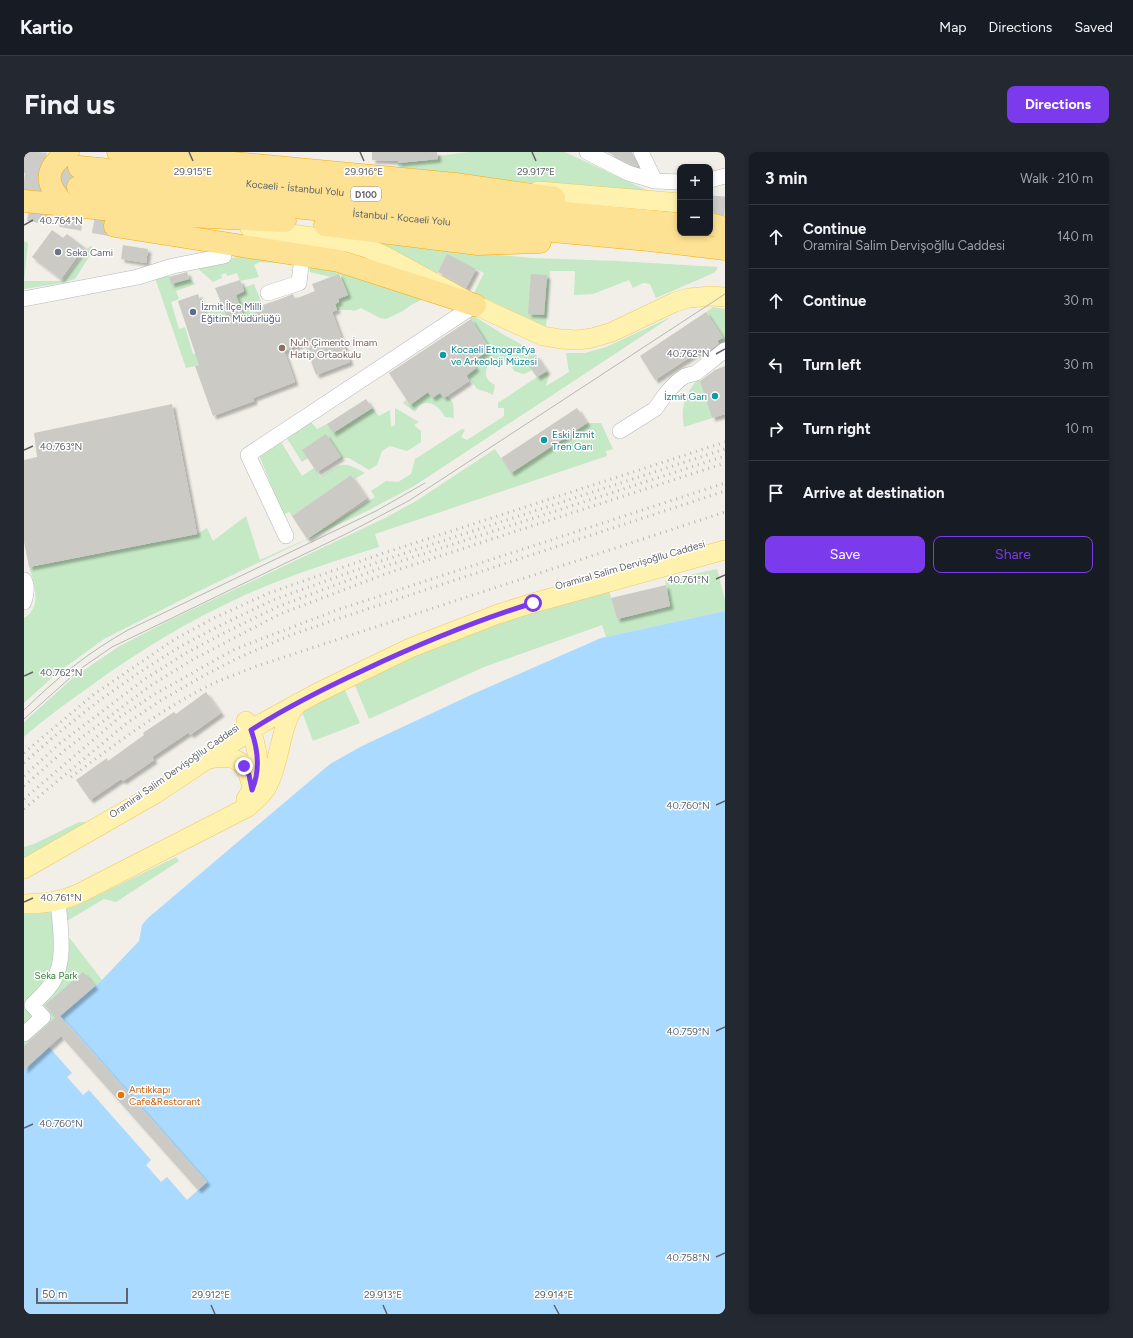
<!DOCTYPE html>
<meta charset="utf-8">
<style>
body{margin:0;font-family:Figtree,sans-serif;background:#242831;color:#f1f3f6}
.controls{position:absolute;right:12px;top:12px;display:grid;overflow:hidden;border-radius:8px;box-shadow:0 2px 6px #0003}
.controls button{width:36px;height:36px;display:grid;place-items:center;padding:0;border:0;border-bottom:1px solid #363941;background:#171b24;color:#f1f3f6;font:20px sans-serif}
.scale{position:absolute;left:12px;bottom:10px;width:92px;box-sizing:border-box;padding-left:4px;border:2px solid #5f6368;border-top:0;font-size:11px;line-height:14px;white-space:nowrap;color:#5f6368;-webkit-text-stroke:3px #fff;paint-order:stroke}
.stop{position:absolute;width:12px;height:12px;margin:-9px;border:3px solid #7c3aed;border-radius:50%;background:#fff}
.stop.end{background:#7c3aed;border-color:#fff;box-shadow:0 1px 4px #0008}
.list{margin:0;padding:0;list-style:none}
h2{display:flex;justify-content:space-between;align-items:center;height:52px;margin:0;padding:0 16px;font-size:17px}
h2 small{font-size:13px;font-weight:400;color:#9ea1a6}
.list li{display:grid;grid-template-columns:26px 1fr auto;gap:12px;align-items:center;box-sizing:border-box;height:64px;padding:0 16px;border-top:1px solid #363941}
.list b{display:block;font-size:15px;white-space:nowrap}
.list p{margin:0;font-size:13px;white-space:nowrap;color:#9ea1a6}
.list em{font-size:13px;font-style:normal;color:#9ea1a6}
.actions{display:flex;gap:8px;padding:12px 16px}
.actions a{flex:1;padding:9px 0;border:1px solid #7c3aed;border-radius:8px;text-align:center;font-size:14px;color:#7c3aed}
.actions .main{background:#7c3aed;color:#fff}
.icon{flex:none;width:22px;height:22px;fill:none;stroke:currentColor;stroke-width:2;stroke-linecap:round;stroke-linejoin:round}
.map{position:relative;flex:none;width:701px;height:1162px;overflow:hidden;border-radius:8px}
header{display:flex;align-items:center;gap:24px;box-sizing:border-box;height:56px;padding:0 20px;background:#171b24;border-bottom:1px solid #363941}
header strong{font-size:19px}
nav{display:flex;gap:22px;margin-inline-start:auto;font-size:14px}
.intro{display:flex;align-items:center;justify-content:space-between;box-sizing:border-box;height:96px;padding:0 24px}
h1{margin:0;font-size:28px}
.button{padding:10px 18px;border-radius:8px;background:#7c3aed;color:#fff;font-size:14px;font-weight:700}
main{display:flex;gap:24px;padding:0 24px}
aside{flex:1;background:#171b24;border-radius:8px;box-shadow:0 2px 6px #0003}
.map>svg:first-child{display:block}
.green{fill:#c5e8c5}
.water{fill:#aadaff}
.pier{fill:#f1efe8}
.building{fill:#cccac5;filter:url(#shadow)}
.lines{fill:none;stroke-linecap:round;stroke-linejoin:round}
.major-tunnel{stroke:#ccccc8;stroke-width:19;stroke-dasharray:19 10;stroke-linecap:butt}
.highway-tunnel{stroke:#ccccc8;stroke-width:22;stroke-dasharray:22 11;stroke-linecap:butt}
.minor-casing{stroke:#b5b8bc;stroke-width:16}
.major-casing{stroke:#f2c960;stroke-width:20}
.highway-casing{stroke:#f9ab00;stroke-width:23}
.minor{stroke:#fff;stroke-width:15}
.major{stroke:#fff2af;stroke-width:19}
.highway{stroke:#fde293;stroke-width:22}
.tram{stroke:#b6b7b8;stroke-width:1}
.rail{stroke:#b6b7b8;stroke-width:3;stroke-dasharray:1 5;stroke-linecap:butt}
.route{stroke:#7c3aed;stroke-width:5}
.ticks{fill:none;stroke:#5f6368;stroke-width:1.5}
.worship-dot{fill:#6b7280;stroke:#fff;stroke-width:1.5}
.service-dot{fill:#5c6f8a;stroke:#fff;stroke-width:1.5}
.education-dot{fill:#8d6e63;stroke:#fff;stroke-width:1.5}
.culture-dot{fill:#0f9aa8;stroke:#fff;stroke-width:1.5}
.food-dot{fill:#e8710a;stroke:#fff;stroke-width:1.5}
.labels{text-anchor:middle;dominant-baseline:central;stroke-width:3;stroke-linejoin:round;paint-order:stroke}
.shield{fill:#fff;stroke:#8f9295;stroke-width:1}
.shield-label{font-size:9px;font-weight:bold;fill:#5f6368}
.street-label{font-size:10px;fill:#5f6368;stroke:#fff}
.worship-label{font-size:10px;fill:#5b616d;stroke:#fff;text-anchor:start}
.service-label{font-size:10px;fill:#4e5e75;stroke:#fff;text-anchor:start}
.education-label{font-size:10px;fill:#785e54;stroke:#fff;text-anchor:start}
.culture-label{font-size:10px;fill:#0d838f;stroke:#fff;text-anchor:start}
.park-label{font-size:10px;fill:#348238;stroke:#fff}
.food-label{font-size:10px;fill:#c56008;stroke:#fff;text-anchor:start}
.ticks-label{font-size:10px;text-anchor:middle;fill:#5f6368;stroke:#fff;stroke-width:3;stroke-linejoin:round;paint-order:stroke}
</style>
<header>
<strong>Kartio</strong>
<nav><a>Map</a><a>Directions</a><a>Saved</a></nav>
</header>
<div class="intro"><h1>Find us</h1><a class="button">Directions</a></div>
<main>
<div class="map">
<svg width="701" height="1162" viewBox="0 0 701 1162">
<defs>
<filter id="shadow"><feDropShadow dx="3.5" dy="3.5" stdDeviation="1" flood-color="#0004"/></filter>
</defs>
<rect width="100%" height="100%" fill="#f1efe8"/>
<path class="green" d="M 446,0 L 541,0 L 631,42 L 374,19 L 374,11 L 405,8 L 405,5 Z
M 0,89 L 4,91 L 0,129 L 34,129 L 40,128 L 66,94 L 70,97 L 51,127 L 38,131 L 0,137 Z
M 356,91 L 386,95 L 508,106 L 593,109 L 694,115 L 691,120 L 685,123 L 632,146 L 626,132 L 619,131 L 609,136 L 605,128 L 569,142 L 550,143 L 551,119 L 526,119 L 522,175 L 450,141 L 460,121 L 423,103 L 413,122 L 356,97 Z
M 227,103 L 269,112 L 236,110 L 230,113 L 235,125 L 216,129 L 213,121 L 203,124 L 202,121 L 197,123 L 198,126 L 189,130 L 172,115 L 190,109 Z
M 285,111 L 399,147 L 387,153 L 379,159 L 362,167 L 356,166 L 337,156 L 330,159 L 327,158 L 313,158 L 311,152 L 315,150 L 314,147 L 324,143 L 316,122 L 307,125 L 286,120 Z
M 144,121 L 147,131 L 165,127 L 172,132 L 152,139 L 155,147 L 147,150 L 155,177 L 161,175 L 169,202 L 191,196 L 194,206 L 171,214 L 162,216 L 131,126 Z
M 230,132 L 240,157 L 220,165 L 218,159 L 191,169 L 188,178 L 181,155 L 220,140 L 219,136 Z
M 689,155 L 701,157 L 701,191 L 697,194 L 693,189 L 699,185 L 682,160 Z
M 445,161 L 482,184 L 509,199 L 525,223 L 522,234 L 545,220 L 542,201 L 561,201 L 582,195 L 647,165 L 390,334 L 345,358 L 173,440 L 80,487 L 33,521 L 0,551 L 0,466 C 19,455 10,431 5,415 L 173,382 L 183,376 L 189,389 L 222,364 L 236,408 L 283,387 L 351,345 L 347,339 L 362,329 L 374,330 L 387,322 L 391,307 L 438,277 L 441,278 L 437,285 L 443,288 L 480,264 L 480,256 L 474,256 L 474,251 L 513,225 L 508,218 L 500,222 L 490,219 C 478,191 446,221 471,233 L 469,243 L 463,240 L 453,237 L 443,223 L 422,244 C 432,250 429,256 430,266 L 421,265 C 414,252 400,244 391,260 L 379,251 L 382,248 L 386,253 L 404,240 L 408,246 L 452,216 L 448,210 L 466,197 L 444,163 Z
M 675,225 L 688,266 L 660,275 C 656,253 662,242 675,225 Z
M 348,256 L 355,264 L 366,258 L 367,275 L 371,273 L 371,256 L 395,270 L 390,273 L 397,279 L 397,290 L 383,299 L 366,294 L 358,299 L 353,313 L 345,318 L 325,306 L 320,306 L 313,308 L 293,320 L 296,325 C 318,311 318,308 341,321 L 330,327 L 327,323 L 268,364 L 265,360 L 259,363 L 235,303 L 257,290 L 278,324 L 290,316 L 284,306 L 278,310 L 262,285 L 287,270 L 293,277 L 303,272 L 309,281 Z
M 563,271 L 577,271 L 589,297 L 582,299 L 583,304 L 351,382 L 355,395 C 310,409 264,424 221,443 C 166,468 114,499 65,535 C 43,551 20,567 0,585 L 0,570 L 50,525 L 94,495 L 142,470 L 361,366 L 392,349 L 471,297 L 487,321 Z
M 693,417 L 701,448 L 701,459 L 582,485 L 578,473 L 460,515 L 345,567 L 330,531 L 414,493 L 481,468 L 585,438 L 593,467 L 646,454 L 641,428 Z
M 320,536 L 336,571 L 289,589 L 278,560 L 281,556 Z
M 55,670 L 64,670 L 0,709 L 0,695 L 10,692 Z
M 152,705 L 155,709 L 92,750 L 80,747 L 43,769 L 41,780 L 78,828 L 36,864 L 42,870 L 0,918 L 0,760 L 35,759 L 52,754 Z"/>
<path class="water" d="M 701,459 L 701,1162 L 0,1162 L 0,918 L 28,882 L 41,870 L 36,864 L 78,828 L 115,789 L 118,773 L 124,766 L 306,612 L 338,594 L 449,542 L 577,486 Z"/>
<path class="pier" d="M 42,870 L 183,1030 L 163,1048 L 143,1025 L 137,1030 L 122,1013 L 127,1008 L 65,938 L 59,943 L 43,925 L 48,921 L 25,895 L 33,888 L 28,882 Z"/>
<path class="building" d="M 348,0 L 413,0 L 414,7 L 374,11 L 374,9 L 348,8 Z
M 583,0 L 608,0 L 614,15 L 607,13 Z
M 28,78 L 39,86 L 43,82 L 60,95 L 37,127 L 8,105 Z
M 99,93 L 124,97 L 122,111 L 97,107 Z
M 423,102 L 452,117 L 442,136 L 414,120 Z
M 163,120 L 165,127 L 147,132 L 145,125 Z
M 315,122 L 324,143 L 314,147 L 315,150 L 311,152 L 313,158 L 308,160 L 326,210 L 292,223 L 280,191 L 260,199 L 271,230 L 229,246 L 230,249 L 189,264 L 171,214 L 175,213 L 154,149 L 174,142 L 184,172 L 203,165 L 191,136 L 216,128 L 220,139 L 212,143 L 220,165 L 240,157 L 239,153 L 259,146 L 269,142 L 271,147 L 291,139 L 288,132 Z
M 507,122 L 523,123 L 520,163 L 504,162 Z
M 682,160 L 699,186 L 693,189 L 695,191 L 680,203 L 677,198 L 631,228 L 616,204 Z
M 447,167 L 466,197 L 448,210 L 452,216 L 442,224 L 445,229 L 420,246 L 416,241 L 408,246 L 404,240 L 386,253 L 365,221 Z
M 512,203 L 523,219 L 513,225 L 502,209 Z
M 701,214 L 701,262 L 688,266 L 676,229 L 691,218 Z
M 342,247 L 348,256 L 309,281 L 303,272 Z
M 148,252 L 173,382 L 5,415 L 0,390 L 0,308 L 13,305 L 10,281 Z
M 553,256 L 563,271 L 487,321 L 477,306 Z
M 302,282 L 317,305 L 293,320 L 278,298 Z
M 327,323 L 343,346 L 283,387 L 268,364 Z
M 642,433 L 646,454 L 593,467 L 587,446 Z
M 182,540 L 197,561 L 166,583 L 165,580 L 128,605 L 130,608 L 99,629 L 97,627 L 66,648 L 52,628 L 83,606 L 84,609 L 120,583 L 119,581 L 150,560 L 152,562 Z
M 59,820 L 71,834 L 36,864 L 183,1030 L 174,1038 L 37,884 L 0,918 L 0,894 L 32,865 L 21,853 Z"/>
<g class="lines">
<path class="major-tunnel" d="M 686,53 L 701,54"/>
<path class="highway-tunnel" d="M 0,10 L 48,14
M 0,30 L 54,35
M 5,58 L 91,74"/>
<g class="minor-casing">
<path id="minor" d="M 563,0 L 604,21 L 631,29 L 656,30
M 617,0 L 631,29
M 686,28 L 701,24
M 244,141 L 275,131 L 278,104
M 0,147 L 114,125 L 149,114 L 200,104
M 596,279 L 631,257 L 644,239 L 654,229 L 661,224 L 672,221 L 701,198
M 262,384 L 224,303 L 451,153
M 0,428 C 4,435 2,442 0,450
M 0,882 L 19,865 L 8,853 C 15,846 23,839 29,830 C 41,810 37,782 35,759"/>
</g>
<g class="major-casing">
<path id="major" d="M 514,39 L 656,51
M 226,76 L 323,90 L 343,96 L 361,104 L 451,153 L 519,184 L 537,187 L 553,188 L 568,186 L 588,180 L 651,150 L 665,146 L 687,144 L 701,145
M 222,569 C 235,593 240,624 222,647
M 185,607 C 213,602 224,609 228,638
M 0,717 L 131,642 L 238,571 L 295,540 L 386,496 L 474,462 L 509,451 L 701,398
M 0,752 C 19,752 36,750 54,742 L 224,655 C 231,649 238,643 243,635 C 255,613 255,587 265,564 C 267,559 271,555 274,551"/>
</g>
<g class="highway-casing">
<g id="highway">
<path d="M 94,0 L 431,32 L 530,46"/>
<path id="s1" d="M 55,15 L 656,72"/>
<path id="s2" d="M 54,35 L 625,88 L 701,97"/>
<path d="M 0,49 L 41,53 L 127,62 L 261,69"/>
<path d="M 41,53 C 21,33 19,17 44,0"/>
<path d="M 686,72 L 701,76"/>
<path d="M 301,73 L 454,92 L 516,90"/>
<path d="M 91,74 L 315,109 L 451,153"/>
</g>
</g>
<use href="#minor" class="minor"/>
<use href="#major" class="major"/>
<use href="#highway" class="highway"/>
<path class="tram" d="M 0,558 C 33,526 63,501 104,478 L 352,359 L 401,331
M 0,567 L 56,517 L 88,495 L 324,381 L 386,348 L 701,142"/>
<path class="rail" d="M 0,601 L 69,543 L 151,487 L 190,466 L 245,441 L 357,402 L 701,290
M 0,611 L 28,586 L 76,548 L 116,520 L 157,494 L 195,474 L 249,448 L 360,408 L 701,297
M 0,624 L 35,592 L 121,527 L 162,501 L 200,481 L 253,455 L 362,414 L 701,304
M 47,625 C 92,592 137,557 188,532 C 201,526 216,521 230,515 L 701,360
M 0,634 L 41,598 L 126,534 L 168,508 L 256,462 L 364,421 L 701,311
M 0,647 L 96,565 L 131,542 L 211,497 L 313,458 L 701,331
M 0,657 L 103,571 L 136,549 L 181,523 L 216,505 L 267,483 L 316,466 L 701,339"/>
</g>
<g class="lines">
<path class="route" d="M 220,614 L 225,623 L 228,638 C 236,619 234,597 227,578 C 263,555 301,536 340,518 C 395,492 451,469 509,451"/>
</g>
<path class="ticks" d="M 165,0 L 169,9M 336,0 L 340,9M 508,0 L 512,9M 0,73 L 9,68M 692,202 L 701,197M 0,298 L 9,294M 692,427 L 701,423M 0,524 L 9,520M 692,653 L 701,649M 0,750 L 9,746M 692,879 L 701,875M 0,976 L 9,972M 692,1105 L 701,1101M 187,1153 L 191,1162M 359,1153 L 363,1162M 530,1153 L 535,1162"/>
<circle class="worship-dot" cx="34" cy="100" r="4"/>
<circle class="service-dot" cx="169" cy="160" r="4"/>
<circle class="education-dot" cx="258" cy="196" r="4"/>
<g class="culture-dot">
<circle cx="419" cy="203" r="4"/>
<circle cx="691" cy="244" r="4"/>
<circle cx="520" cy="288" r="4"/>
</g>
<circle class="food-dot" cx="97" cy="943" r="4"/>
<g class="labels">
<rect class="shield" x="327" y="35" width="30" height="14" rx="3"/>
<g class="shield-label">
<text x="342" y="42">D100</text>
</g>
<g class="street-label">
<text stroke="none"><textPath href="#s1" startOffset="217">Kocaeli - İstanbul Yolu</textPath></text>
<text stroke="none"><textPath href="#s2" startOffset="325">İstanbul - Kocaeli Yolu</textPath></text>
<text transform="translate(606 413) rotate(-16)">Oramiral Salim Dervişoğllu Caddesi</text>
<text transform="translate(150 619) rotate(-35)">Oramiral Salim Dervişoğllu Caddesi</text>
</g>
<g class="worship-label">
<text x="42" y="100">Seka Cami</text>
</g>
<g class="service-label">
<text x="177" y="154">İzmit İlçe Milli<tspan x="177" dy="12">Eğitim Müdürlüğü</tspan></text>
</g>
<g class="education-label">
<text x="266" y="190">Nuh Çimento İmam<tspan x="266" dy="12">Hatip Ortaokulu</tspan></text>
</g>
<g class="culture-label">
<text x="427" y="197">Kocaeli Etnografya<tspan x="427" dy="12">ve Arkeoloji Müzesi</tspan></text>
<text x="683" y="244" text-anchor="end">İzmit Garı</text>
<text x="528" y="282">Eski İzmit<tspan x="528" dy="12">Tren Garı</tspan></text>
</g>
<g class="park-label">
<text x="32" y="823">Seka Park</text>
</g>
<g class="food-label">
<text x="105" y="937">Antikkapı<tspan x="105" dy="12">Cafe&amp;Restorant</tspan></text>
</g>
</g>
<g class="ticks-label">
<text x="169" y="23">29.915°E</text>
<text x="512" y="23">29.917°E</text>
<text x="340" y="23">29.916°E</text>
<text x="37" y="72">40.764°N</text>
<text x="664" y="205">40.762°N</text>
<text x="37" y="298">40.763°N</text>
<text x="664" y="431">40.761°N</text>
<text x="37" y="524">40.762°N</text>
<text x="664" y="657">40.760°N</text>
<text x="37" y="749">40.761°N</text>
<text x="664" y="883">40.759°N</text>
<text x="37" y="975">40.760°N</text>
<text x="664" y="1109">40.758°N</text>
<text x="187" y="1146">29.912°E</text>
<text x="359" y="1146">29.913°E</text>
<text x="530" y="1146">29.914°E</text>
</g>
</svg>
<div class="controls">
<button>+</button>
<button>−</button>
</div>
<div class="scale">50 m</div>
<div class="stop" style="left:509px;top:451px"></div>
<div class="stop end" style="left:220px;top:614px"></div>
</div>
<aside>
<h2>3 min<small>Walk · 210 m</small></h2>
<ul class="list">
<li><svg class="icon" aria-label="ahead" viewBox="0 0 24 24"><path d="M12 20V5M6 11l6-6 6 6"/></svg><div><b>Continue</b><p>Oramiral Salim Dervişoğllu Caddesi</p></div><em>140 m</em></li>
<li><svg class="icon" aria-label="ahead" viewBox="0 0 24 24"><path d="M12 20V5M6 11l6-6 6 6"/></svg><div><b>Continue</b></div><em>30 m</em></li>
<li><svg class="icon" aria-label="left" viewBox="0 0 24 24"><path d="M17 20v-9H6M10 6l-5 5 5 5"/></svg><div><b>Turn left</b></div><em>30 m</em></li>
<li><svg class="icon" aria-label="right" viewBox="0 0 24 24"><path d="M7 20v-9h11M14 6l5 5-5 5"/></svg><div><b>Turn right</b></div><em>10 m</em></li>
<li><svg class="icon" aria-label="arrive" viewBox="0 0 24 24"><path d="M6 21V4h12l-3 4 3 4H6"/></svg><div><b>Arrive at destination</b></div></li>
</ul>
<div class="actions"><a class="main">Save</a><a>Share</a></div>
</aside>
</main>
